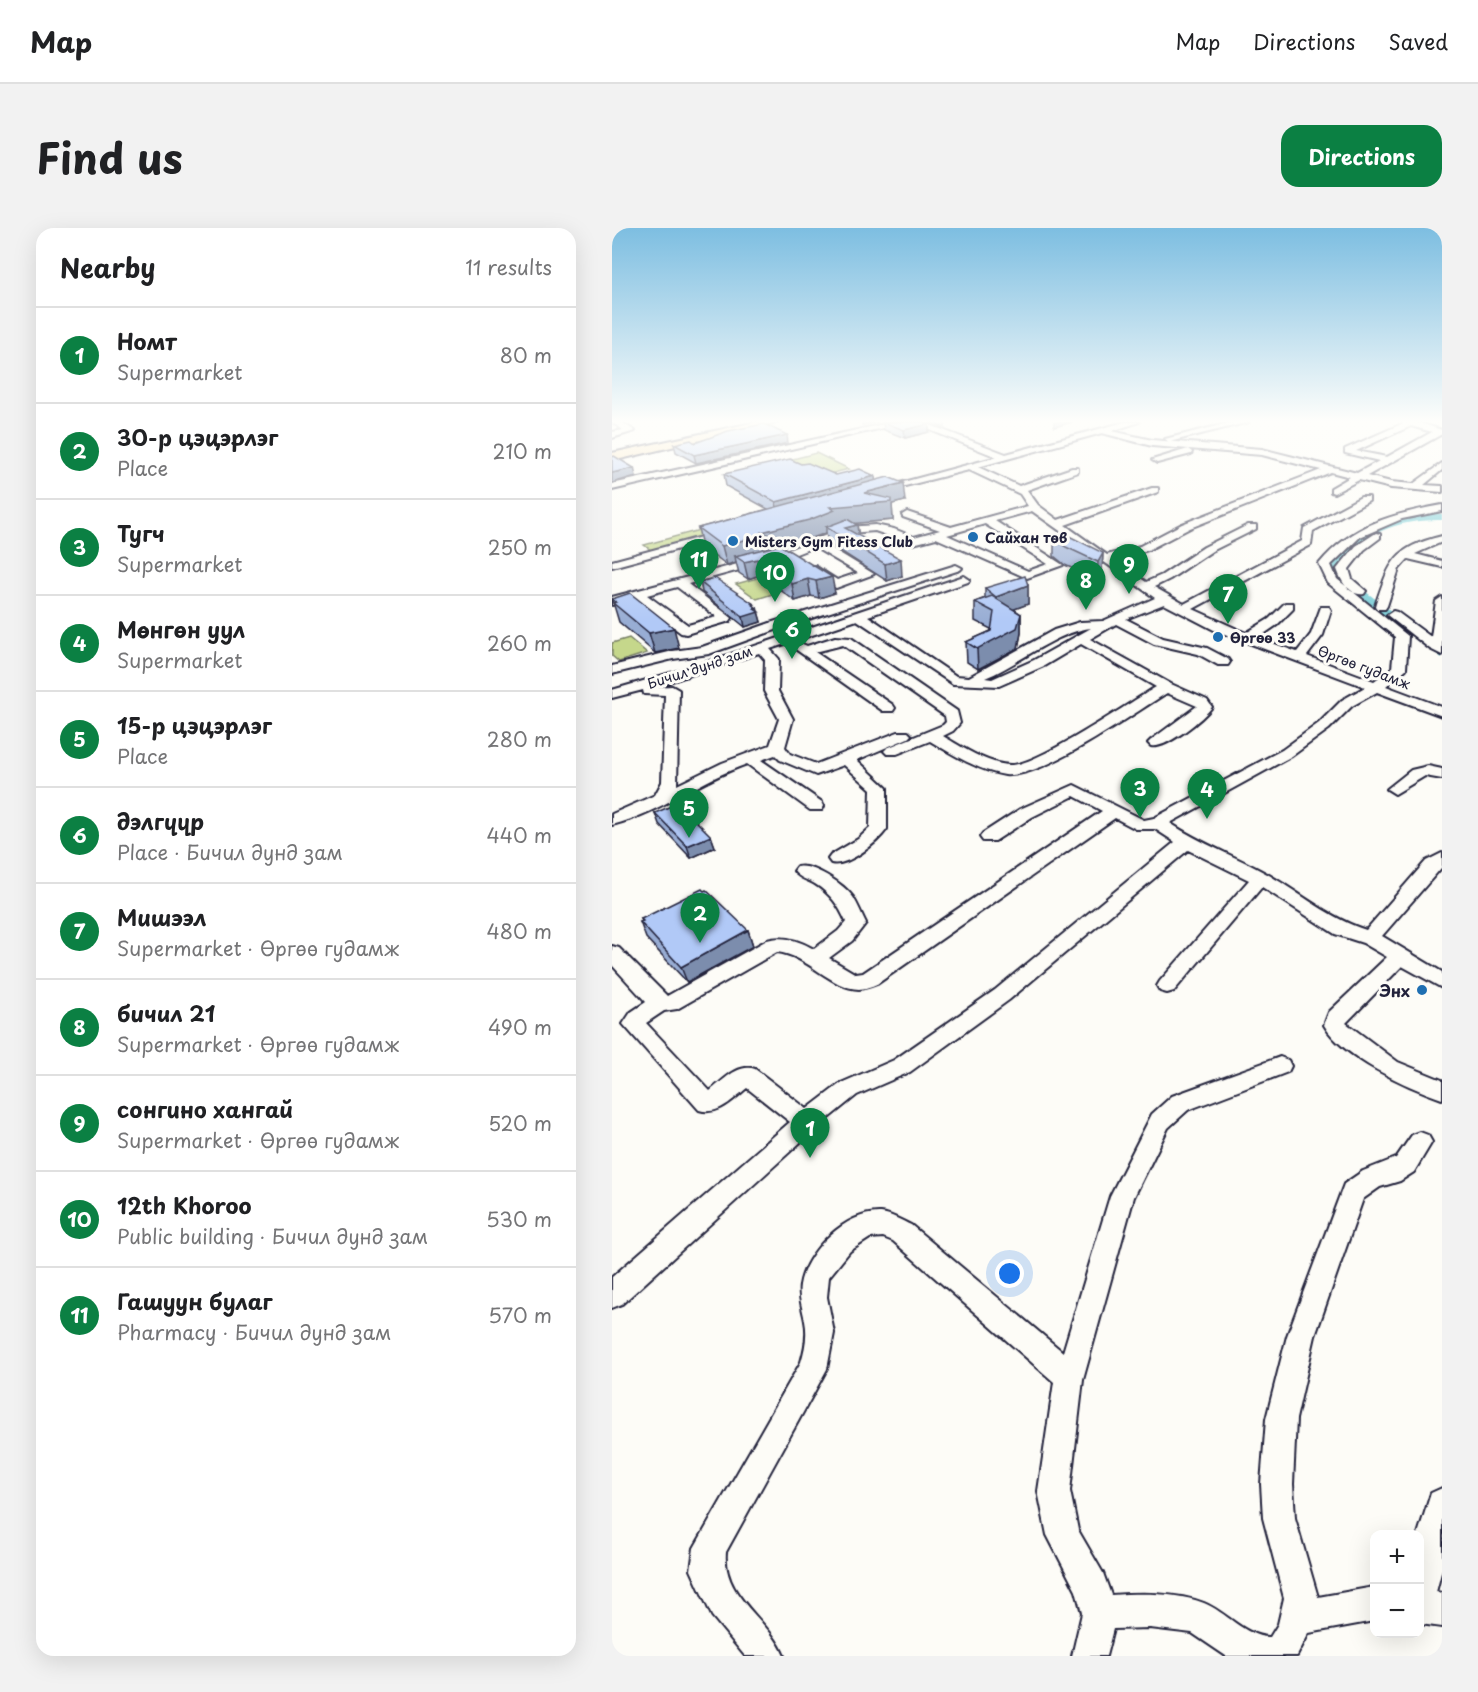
<!DOCTYPE html>
<meta charset="utf-8">
<style>
body{margin:0;font-family:"Playpen Sans",sans-serif;background:#f2f2f2;color:#202124}
.controls{position:absolute;right:18px;bottom:18px;display:grid;overflow:hidden;border-radius:12px;box-shadow:0 6px 24px #0002}
.controls button{width:54px;height:54px;display:grid;place-items:center;padding:0;border:0;border-bottom:2px solid #e0e0e0;background:#fff;color:#202124;font:30px sans-serif}
.you{position:absolute;left:398px;top:1046px;width:21px;height:21px;margin:-15px;border:4px solid #fff;border-radius:50%;background:#1a73e8;box-shadow:0 0 0 9px #1a73e833}
.badge{display:grid;place-items:center;width:39px;height:39px;border-radius:50%;background:#0b8043;color:#fff;font-size:20px;font-weight:700}
.pin{position:absolute;translate:-50% -50px;filter:drop-shadow(0 2px 3px #0008)}
.pin::after{content:'';position:absolute;top:32px;width:21px;height:18px;background:inherit;clip-path:polygon(0 0,100% 0,50% 100%)}
.list{margin:0;padding:0;list-style:none}
h2{display:flex;justify-content:space-between;align-items:center;height:78px;margin:0;padding:0 24px;font-size:26px}
h2 small{font-size:20px;font-weight:400;color:#757577}
.list li{display:grid;grid-template-columns:39px 1fr auto;gap:18px;align-items:center;box-sizing:border-box;height:96px;padding:0 24px;border-top:2px solid #e0e0e0}
.list b{display:block;font-size:22px;white-space:nowrap}
.list p{margin:0;font-size:20px;white-space:nowrap;color:#757577}
.list em{font-size:20px;font-style:normal;color:#757577}
.map{position:relative;flex:none;width:830px;height:1428px;overflow:hidden;border-radius:18px}
header{display:flex;align-items:center;gap:36px;box-sizing:border-box;height:84px;padding:0 30px;background:#fff;border-bottom:2px solid #e0e0e0}
header strong{font-size:28px}
nav{display:flex;gap:33px;margin-inline-start:auto;font-size:21px}
.intro{display:flex;align-items:center;justify-content:space-between;box-sizing:border-box;height:144px;padding:0 36px}
h1{margin:0;font-size:42px}
.button{padding:15px 27px;border-radius:18px;background:#0b8043;color:#fff;font-size:21px;font-weight:700}
main{display:flex;gap:36px;padding:0 36px}
aside{flex:1;background:#fff;border-radius:18px;box-shadow:0 6px 24px #0002}
.map>svg:first-child{display:block}
.green{fill:#c5d78b;stroke:#747c63;stroke-width:1.5}
.lines{fill:none;stroke-linecap:round;stroke-linejoin:round}
.canal{fill:#7dced7;fill-rule:evenodd}
.minor-casing{stroke:#22223b;stroke-width:4}
.major-casing{stroke:#22223b;stroke-width:4}
.minor{fill:#fdfcf7;fill-rule:evenodd}
.major{fill:#f9deab;fill-rule:evenodd}
.wall{fill:#98add4;stroke:#22223b;stroke-width:1.5}
.shaded-wall{fill:#7c8dad;stroke:#22223b;stroke-width:1.5}
.building{fill:#b1c9f7;stroke:#22223b;stroke-width:1.5}
.poi-dot{fill:#1f6fb2;stroke:#fdfcf7;stroke-width:2}
.labels{text-anchor:middle;dominant-baseline:central;stroke-width:6;stroke-linejoin:round;paint-order:stroke}
.far-poi-label{font-size:14px;font-weight:bold;fill:#22223b;stroke:#fdfcf7;text-anchor:start}
.far-street-label{font-size:14px;fill:#22223b;stroke:#fdfcf7}
.poi-label{font-size:16px;font-weight:bold;fill:#22223b;stroke:#fdfcf7;text-anchor:end}
</style>
<header>
<strong>Map</strong>
<nav><a>Map</a><a>Directions</a><a>Saved</a></nav>
</header>
<div class="intro"><h1>Find us</h1><a class="button">Directions</a></div>
<main>
<aside>
<h2>Nearby<small>11 results</small></h2>
<ul class="list">
<li><span class="badge">1</span><div><b>Номт</b><p>Supermarket</p></div><em>80 m</em></li>
<li><span class="badge">2</span><div><b>30-р цэцэрлэг</b><p>Place</p></div><em>210 m</em></li>
<li><span class="badge">3</span><div><b>Тугч</b><p>Supermarket</p></div><em>250 m</em></li>
<li><span class="badge">4</span><div><b>Мөнгөн уул</b><p>Supermarket</p></div><em>260 m</em></li>
<li><span class="badge">5</span><div><b>15-р цэцэрлэг</b><p>Place</p></div><em>280 m</em></li>
<li><span class="badge">6</span><div><b>дэлгүүр</b><p>Place · Бичил дунд зам</p></div><em>440 m</em></li>
<li><span class="badge">7</span><div><b>Мишээл</b><p>Supermarket · Өргөө гудамж</p></div><em>480 m</em></li>
<li><span class="badge">8</span><div><b>бичил 21</b><p>Supermarket · Өргөө гудамж</p></div><em>490 m</em></li>
<li><span class="badge">9</span><div><b>сонгино хангай</b><p>Supermarket · Өргөө гудамж</p></div><em>520 m</em></li>
<li><span class="badge">10</span><div><b>12th Khoroo</b><p>Public building · Бичил дунд зам</p></div><em>530 m</em></li>
<li><span class="badge">11</span><div><b>Гашуун булаг</b><p>Pharmacy · Бичил дунд зам</p></div><em>570 m</em></li>
</ul>
</aside>
<div class="map">
<svg width="830" height="1428" viewBox="0 0 830 1428">
<rect width="100%" height="100%" fill="#fdfcf7"/>
<filter id="ink" filterUnits="userSpaceOnUse"><feTurbulence type="fractalNoise" baseFrequency=".0167" numOctaves="2"/><feDisplacementMap in="SourceGraphic" scale="12" xChannelSelector="R" yChannelSelector="G"/><feConvolveMatrix kernelMatrix="1 2 1 2 8 2 1 2 1" color-interpolation-filters="sRGB"/></filter>
<g filter="url(#ink)">
<path class="green" d="M 204,225 L 237,241 L 209,248 L 177,232 Z
M 91,301 L 98,306 L 39,322 L 32,317 Z
M 149,349 L 170,363 L 145,371 L 124,356 Z
M 17,410 L 35,425 L 7,434 L 0,428 L 0,415 Z"/>
<g class="lines">
<path class="canal" d="M 830,286 L 830,292 C 789,291 746,304 728,344 L 830,422 L 830,430 L 727,354 L 718,344 C 739,300 785,286 830,286 Z"/>
<g class="minor-casing">
<path id="minor" d="M 0,194 L 9,194 L 23,203 L 0,210 L 0,204 L 11,202 Z
M 281,194 L 297,194 L 0,262 L 0,256 Z
M 298,194 L 310,194 L 394,226 L 513,194 L 527,194 L 500,203 L 540,212 L 650,221 L 745,245 L 767,233 L 733,225 L 733,221 L 794,194 L 805,194 L 830,202 L 830,206 L 755,248 L 779,254 L 801,256 L 830,235 L 830,242 L 812,257 L 830,258 L 830,264 L 779,260 L 747,252 L 722,265 L 719,264 L 719,260 L 738,249 L 719,244 L 578,300 L 536,322 L 502,332 L 534,354 L 550,347 L 592,319 L 636,297 L 644,297 L 644,301 L 600,323 L 558,351 L 542,359 L 572,376 L 690,313 L 692,300 L 749,269 L 757,269 L 757,273 L 701,303 L 699,317 L 581,381 L 634,405 L 657,391 L 673,375 L 681,375 L 681,381 L 665,397 L 646,410 L 685,424 L 699,406 L 709,379 L 717,379 L 719,382 L 711,407 L 695,428 L 762,453 L 780,440 L 783,409 L 716,355 L 707,336 C 740,296 781,286 830,277 L 830,283 L 790,291 L 748,309 L 719,337 L 725,351 L 796,408 L 794,441 L 774,458 L 830,479 L 830,488 L 765,464 L 740,478 L 717,501 L 680,528 L 558,595 C 589,616 624,628 657,647 C 689,666 719,691 754,702 L 814,633 L 830,625 L 830,639 L 770,708 L 830,744 L 830,760 L 790,738 L 734,795 L 786,834 L 830,852 L 830,871 C 795,859 731,830 712,797 L 717,784 L 775,729 L 751,715 L 723,706 L 650,659 L 562,763 L 555,765 L 548,763 L 545,758 L 548,753 L 637,652 L 576,622 L 397,772 L 298,844 L 245,867 L 203,901 L 10,1076 L 0,1080 L 0,1049 L 178,894 L 135,860 C 121,871 107,888 87,882 L 11,796 L 19,784 L 34,774 L 0,737 L 0,718 L 7,720 L 55,768 L 155,712 C 172,707 188,713 202,721 L 226,703 L 234,694 C 227,678 219,666 203,656 C 196,652 187,650 182,643 L 185,639 C 200,635 232,656 241,669 C 246,677 250,687 254,695 L 240,713 L 217,730 L 244,746 L 251,745 L 490,583 L 462,568 L 420,589 L 383,613 L 371,613 L 368,609 L 371,605 L 408,581 L 462,557 L 532,592 L 542,590 L 670,522 L 707,495 L 730,472 L 753,459 L 602,402 L 552,376 L 514,391 L 551,410 L 595,420 L 616,431 L 618,434 L 616,437 L 606,437 L 586,426 L 542,416 L 504,396 L 478,411 L 559,456 L 595,472 L 600,479 C 591,491 553,522 539,518 L 536,515 L 539,512 L 585,478 L 555,465 C 520,486 431,551 393,547 C 367,543 340,526 318,513 L 285,526 L 275,526 L 272,523 L 275,520 L 331,497 L 334,494 L 333,488 L 231,417 L 203,424 L 281,477 L 283,480 L 281,483 L 271,483 L 179,418 L 186,414 L 195,418 L 223,409 L 239,410 L 345,483 L 348,495 L 341,503 L 331,508 C 350,519 375,536 398,537 C 423,539 517,475 544,459 L 469,416 L 432,438 L 387,458 L 341,456 L 245,392 L 158,421 L 167,431 L 166,463 L 181,491 L 173,519 L 178,526 L 204,536 L 286,504 L 296,504 L 299,507 L 296,510 L 245,532 L 275,560 L 275,601 C 265,615 236,639 219,635 L 216,631 L 219,627 L 246,611 L 258,600 L 259,561 L 232,537 L 204,547 L 168,532 L 163,527 L 149,532 L 210,574 L 212,578 L 210,582 L 198,582 L 135,536 C 88,552 48,585 0,597 L 0,586 L 43,567 L 50,554 L 53,467 L 32,466 L 31,462 L 0,470 L 0,462 L 83,438 L 352,348 L 358,352 L 356,354 L 256,388 L 344,448 L 357,449 L 442,402 L 468,394 L 491,393 L 543,370 L 420,283 L 383,293 L 451,337 L 415,350 L 324,310 L 301,316 L 263,303 L 237,305 L 211,315 L 262,346 L 224,360 L 193,340 L 195,338 L 203,338 L 225,352 L 246,345 L 202,319 L 179,328 L 76,356 L 120,390 L 118,393 L 74,406 L 69,405 L 23,370 L 0,377 L 0,369 L 171,324 L 235,299 L 263,297 L 282,301 L 302,309 L 328,302 L 291,289 L 290,287 L 295,284 L 339,299 L 416,278 L 408,266 L 357,242 L 265,265 L 265,261 L 385,229 ZM 799,198 L 820,204 L 775,229 L 744,223 ZM 490,205 L 540,218 L 650,227 L 709,242 L 570,296 L 528,318 L 495,327 L 453,297 L 546,264 L 546,260 L 540,260 L 446,292 L 426,277 L 415,262 L 466,244 L 466,240 L 460,240 L 407,258 L 366,239 ZM 373,296 L 436,336 L 416,343 L 335,307 ZM 65,359 L 105,389 L 76,397 L 35,367 ZM 479,400 L 422,432 L 380,451 L 373,450 C 407,436 444,404 479,400 ZM 147,425 L 153,432 L 152,463 L 167,491 L 158,517 L 110,535 L 65,557 L 67,462 L 60,458 L 41,459 ZM 503,590 L 524,601 L 543,601 L 563,614 L 383,762 L 282,832 L 229,855 L 195,881 L 143,841 C 126,835 111,853 98,863 L 34,795 L 52,783 L 65,781 L 165,724 C 195,727 220,761 247,761 C 252,761 260,758 265,756 Z
M 621,194 L 637,194 L 557,214 L 553,211 Z
M 576,221 L 580,224 L 579,226 L 545,235 L 540,232 Z
M 115,302 L 120,305 L 119,307 L 0,339 L 0,333 Z
M 764,305 L 768,306 L 768,310 L 752,322 L 737,341 L 740,351 L 754,363 L 752,366 C 737,368 729,353 725,341 L 744,318 Z
M 830,308 L 830,314 L 803,326 L 830,333 L 830,339 L 796,331 L 787,341 L 775,378 L 773,381 L 765,381 L 763,378 C 778,334 781,320 830,308 Z
M 344,337 L 350,340 L 348,342 L 169,400 L 97,426 L 61,431 L 0,446 L 0,438 L 61,423 L 90,419 L 161,394 Z
M 830,369 L 830,427 L 818,421 L 775,387 L 781,383 L 785,384 L 819,409 L 824,373 Z
M 816,538 L 830,541 L 830,551 L 813,548 L 783,566 L 775,561 L 799,542 Z
M 668,829 L 676,832 L 679,838 L 676,844 L 576,882 L 556,900 L 522,969 L 471,1152 L 458,1263 L 466,1302 L 491,1345 L 499,1367 C 528,1365 564,1364 592,1375 C 613,1383 634,1410 658,1409 L 666,1396 L 672,1370 L 651,1290 L 649,1256 L 654,1191 L 675,1108 L 732,956 L 751,943 L 784,930 L 800,907 L 808,904 L 816,907 L 820,914 L 802,944 L 788,953 L 768,959 L 751,971 L 703,1108 L 684,1191 L 681,1256 L 683,1290 L 706,1369 L 762,1359 L 762,1393 L 697,1405 L 685,1428 L 614,1428 L 580,1405 L 538,1400 L 501,1401 L 494,1428 L 460,1428 L 470,1385 L 464,1363 L 435,1307 L 426,1263 L 442,1154 L 281,1013 L 271,1009 L 258,1010 L 238,1023 L 217,1049 L 215,1069 L 222,1105 L 215,1141 L 114,1324 C 110,1370 156,1389 172,1428 L 133,1428 L 100,1388 L 79,1342 L 82,1320 L 189,1134 C 193,1121 196,1107 193,1093 C 191,1081 186,1069 188,1057 C 193,1024 234,983 269,985 C 279,986 290,993 299,997 L 451,1124 L 498,968 L 540,886 L 560,868 Z
M 830,1260 L 830,1341 L 824,1364 L 830,1365 L 830,1399 L 808,1396 L 806,1306 L 819,1265 Z"/>
</g>
<g class="major-casing">
<path id="major" d="M 144,194 L 165,194 L 0,233 L 0,225 Z"/>
</g>
<use href="#minor" class="minor"/>
<use href="#major" class="major"/>
</g>
<path class="wall" d="M 271,194 L 317,204 L 293,210 L 272,202 Z
M 317,194 L 333,194 L 333,200 Z
M 83,215 L 176,215 L 84,235 L 64,224 L 62,216 Z
M 189,236 L 224,247 L 263,252 L 293,273 L 280,276 L 281,292 L 242,295 L 245,297 L 247,308 L 290,348 L 275,353 L 216,315 L 214,305 L 200,310 L 170,318 L 223,365 L 207,370 L 199,368 L 183,373 L 148,347 L 136,351 L 127,345 L 124,334 L 115,337 L 90,318 L 86,300 L 156,281 L 114,258 L 112,246 Z
M 442,311 L 491,325 L 490,343 L 485,352 L 453,337 L 442,328 Z
M 88,354 L 142,376 L 142,378 L 145,380 L 149,394 L 133,399 L 90,364 Z
M 416,357 L 416,376 L 402,381 L 409,386 L 409,405 L 406,420 L 366,441 L 355,434 L 354,414 L 379,403 L 379,401 L 363,393 L 363,374 L 373,370 L 373,360 Z
M 0,371 L 67,420 L 43,425 L 7,394 Z
M 43,585 L 99,608 L 103,619 L 79,630 L 47,596 Z
M 29,691 L 136,702 L 141,718 L 75,754 L 34,710 L 28,694 L 30,693 Z"/>
<path class="shaded-wall" d="M 250,194 L 266,194 L 250,197 Z
M 442,194 L 461,194 L 442,199 Z
M 317,196 L 317,204 L 293,210 L 292,202 Z
M 175,207 L 176,215 L 84,235 L 82,227 Z
M 22,240 L 24,248 L 0,255 L 0,245 Z
M 263,248 L 264,259 L 166,286 L 164,274 Z
M 291,255 L 293,273 L 280,276 L 281,292 L 225,297 L 214,299 L 214,305 L 200,310 L 158,321 L 123,328 L 124,334 L 115,337 L 110,318 L 218,279 L 252,265 Z
M 245,297 L 247,313 L 233,300 Z
M 491,325 L 490,343 L 485,352 L 486,334 Z
M 145,331 L 148,347 L 136,351 L 132,334 Z
M 289,331 L 290,348 L 275,353 L 273,336 Z
M 220,349 L 223,365 L 207,370 L 204,353 Z
M 196,351 L 199,368 L 183,373 L 180,356 Z
M 416,357 L 416,376 L 384,388 L 384,369 Z
M 140,376 L 142,376 L 143,381 L 145,380 L 149,394 L 133,399 L 131,389 Z
M 409,386 L 409,405 L 406,420 L 366,441 L 365,421 Z
M 62,400 L 67,420 L 43,425 L 37,405 Z
M 99,608 L 103,619 L 79,630 L 75,618 Z
M 136,702 L 141,718 L 75,754 L 69,739 Z"/>
<path class="building" d="M 271,194 L 311,194 L 317,196 L 292,202 Z
M 152,196 L 175,207 L 82,227 L 62,216 L 79,212 L 83,215 L 116,203 Z
M 2,228 L 22,240 L 0,245 L 0,229 Z
M 178,231 L 189,236 L 196,235 L 224,247 L 248,241 L 263,248 L 164,274 L 112,246 Z
M 276,249 L 291,255 L 252,265 L 279,271 L 279,274 L 218,279 L 223,282 L 197,292 L 150,304 L 155,306 L 110,318 L 86,300 Z
M 235,291 L 245,297 L 233,300 L 289,331 L 273,336 L 214,299 Z
M 453,306 L 491,325 L 486,334 L 454,319 L 442,311 Z
M 168,317 L 220,349 L 204,353 L 196,351 L 180,356 L 145,331 L 132,334 L 123,328 Z
M 413,348 L 416,357 L 384,369 L 373,360 Z
M 103,350 L 142,376 L 140,376 L 145,380 L 142,381 L 147,384 L 131,389 L 88,354 Z
M 18,365 L 62,400 L 37,405 L 1,375 L 4,374 L 0,371 Z
M 380,368 L 409,386 L 405,400 L 365,421 L 354,414 L 379,403 L 382,384 L 363,374 Z
M 66,575 L 99,608 L 75,618 L 43,585 Z
M 90,661 L 92,663 L 94,662 L 136,702 L 69,739 L 28,694 L 31,693 L 29,691 Z"/>
</g>
<linearGradient id="sky" x2="0" y2="1"><stop stop-color="#7dbee1"/><stop offset="0.49" stop-color="#fefefb"/><stop offset="1" stop-color="#fefefb" stop-opacity="0"/></linearGradient>
<rect width="830" height="394" fill="url(#sky)"/>
<g class="poi-dot">
<circle cx="361" cy="309" r="6"/>
<circle cx="121" cy="313" r="6"/>
<circle cx="606" cy="409" r="6"/>
<circle cx="810" cy="762" r="6"/>
</g>
<g class="labels">
<g class="far-poi-label">
<text x="373" y="309">Сайхан төв</text>
<text x="133" y="313">Misters Gym Fitess Club</text>
<text x="618" y="409">Өргөө 33</text>
</g>
<g class="far-street-label">
<text transform="translate(88 439) rotate(-18)">Бичил дунд зам</text>
<text transform="translate(752 439) rotate(21)">Өргөө гудамж</text>
</g>
<g class="poi-label">
<text x="798" y="762">Энх</text>
</g>
</g>
</svg>
<div class="controls">
<button>+</button>
<button>−</button>
</div>
<div class="you"></div>
<div class="pin badge" style="left:198px;top:930px">1</div>
<div class="pin badge" style="left:88px;top:715px">2</div>
<div class="pin badge" style="left:528px;top:590px">3</div>
<div class="pin badge" style="left:595px;top:591px">4</div>
<div class="pin badge" style="left:77px;top:610px">5</div>
<div class="pin badge" style="left:180px;top:431px">6</div>
<div class="pin badge" style="left:616px;top:396px">7</div>
<div class="pin badge" style="left:474px;top:382px">8</div>
<div class="pin badge" style="left:517px;top:366px">9</div>
<div class="pin badge" style="left:163px;top:374px">10</div>
<div class="pin badge" style="left:87px;top:361px">11</div>
</div>
</main>
